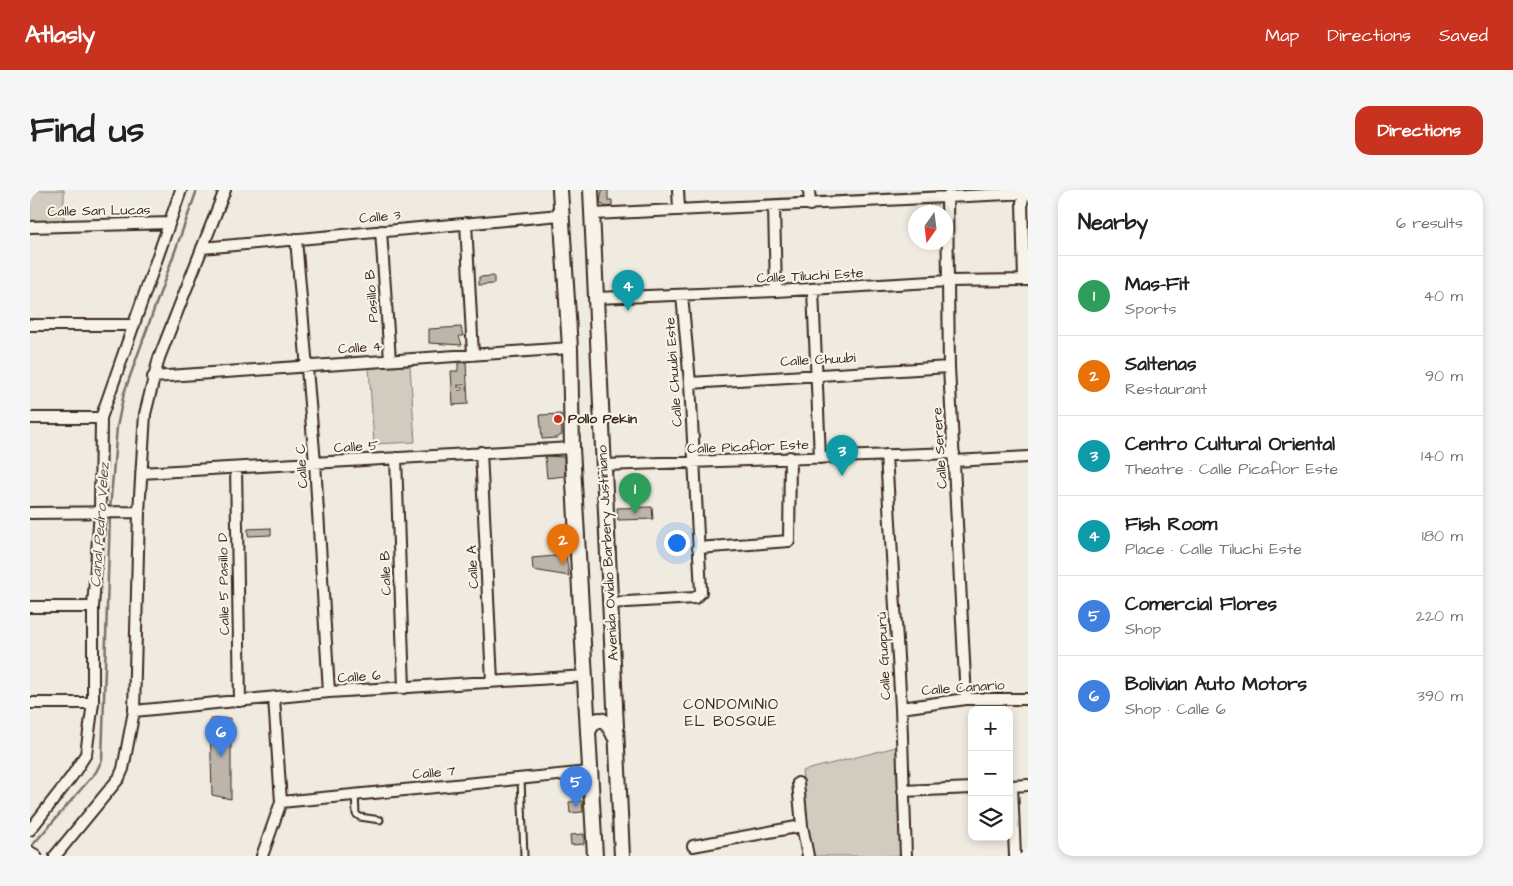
<!DOCTYPE html>
<meta charset="utf-8">
<style>
body{margin:0;font-family:"Architects Daughter",sans-serif;background:#f6f6f6;color:#202124}
.controls{position:absolute;right:15px;bottom:15px;display:grid;overflow:hidden;border-radius:10px;box-shadow:0 2px 8px #0003}
.controls button{width:45px;height:45px;display:grid;place-items:center;padding:0;border:0;border-bottom:1px solid #e0e0e0;background:#fff;color:#202124;font:25px sans-serif}
.compass{position:absolute;left:878px;top:15px;width:45px;height:45px;border-radius:50%;background:#fff;box-shadow:0 2px 8px #0003;rotate:194deg}
.you{position:absolute;left:646px;top:352px;width:18px;height:18px;margin:-12px;border:4px solid #fff;border-radius:50%;background:#1a73e8;box-shadow:0 0 0 8px #1a73e833}
.badge{display:grid;place-items:center;width:32px;height:32px;border-radius:50%;background:#c8321e;color:#fff;font-size:16px;font-weight:700}
.pin{position:absolute;translate:-50% -41px;filter:drop-shadow(0 1px 2px #0008)}
.pin::after{content:'';position:absolute;top:26px;width:18px;height:15px;background:inherit;clip-path:polygon(0 0,100% 0,50% 100%)}
.list{margin:0;padding:0;list-style:none}
h2{display:flex;justify-content:space-between;align-items:center;height:65px;margin:0;padding:0 20px;font-size:21px}
h2 small{font-size:16px;font-weight:400;color:#757577}
.list li{display:grid;grid-template-columns:32px 1fr auto;gap:15px;align-items:center;box-sizing:border-box;height:80px;padding:0 20px;border-top:1px solid #e0e0e0}
.list b{display:block;font-size:19px;white-space:nowrap}
.list p{margin:0;font-size:16px;white-space:nowrap;color:#757577}
.list em{font-size:16px;font-style:normal;color:#757577}
.icon{flex:none;width:28px;height:28px;fill:none;stroke:currentColor;stroke-width:2;stroke-linecap:round;stroke-linejoin:round}
.map{position:relative;flex:none;width:998px;height:666px;overflow:hidden;border-radius:15px}
header{display:flex;align-items:center;gap:30px;box-sizing:border-box;height:70px;padding:0 25px;background:#c8321e;color:#fff}
header strong{font-size:24px}
nav{display:flex;gap:28px;margin-inline-start:auto;font-size:18px}
.intro{display:flex;align-items:center;justify-content:space-between;box-sizing:border-box;height:120px;padding:0 30px}
h1{margin:0;font-size:35px}
.button{padding:12px 22px;border-radius:15px;background:#c8321e;color:#fff;font-size:18px;font-weight:700}
main{display:flex;gap:30px;padding:0 30px}
aside{flex:1;background:#fff;border-radius:15px;box-shadow:0 2px 8px #0003}
.map>svg:first-child{display:block}
.green{fill:#d1cbc0;stroke:#867a6f}
.lines{fill:none;stroke-linecap:round;stroke-linejoin:round}
.stream{stroke:#7e7266;stroke-width:2.5}
.building{fill:#bdb5aa;stroke:#3b2a1e}
.service-casing{stroke:#3b2a1e;stroke-width:9}
.minor-casing{stroke:#3b2a1e;stroke-width:14}
.tertiary-casing{stroke:#3b2a1e;stroke-width:16}
.secondary-casing{stroke:#3b2a1e;stroke-width:18}
.service{stroke:#f7f3e8;stroke-width:5}
.minor{stroke:#f7f3e8;stroke-width:10}
.tertiary{stroke:#f7f3e8;stroke-width:12}
.secondary{stroke:#f7f3e8;stroke-width:14}
.poi-dot{fill:#c8321e;stroke:#f7f3e8;stroke-width:2}
.labels{text-anchor:middle;dominant-baseline:central;stroke-width:4.5;stroke-linejoin:round;paint-order:stroke}
.number-label{font-size:11px;fill:#5c4d41}
.street-label{font-size:14px;fill:#3b2a1e;stroke:#f7f3e8}
.poi-label{font-size:14px;font-weight:bold;fill:#3b2a1e;stroke:#f7f3e8;text-anchor:start}
.water-label{font-size:15px;font-style:italic;fill:#625448;stroke:#f7f3e8}
.neighbourhood-label{font-size:15px;letter-spacing:1px;fill:#3b2a1e;stroke:#f7f3e8}
</style>
<header>
<strong>Atlasly</strong>
<nav><a>Map</a><a>Directions</a><a>Saved</a></nav>
</header>
<div class="intro"><h1>Find us</h1><a class="button">Directions</a></div>
<main>
<div class="map">
<svg width="998" height="666" viewBox="0 0 998 666">
<rect width="100%" height="100%" fill="#efebe0"/>
<filter id="ink" filterUnits="userSpaceOnUse"><feTurbulence type="fractalNoise" baseFrequency=".02" numOctaves="2"/><feDisplacementMap in="SourceGraphic" scale="10" xChannelSelector="R" yChannelSelector="G"/><feConvolveMatrix kernelMatrix="1 2 1 2 8 2 1 2 1" color-interpolation-filters="sRGB"/></filter>
<g filter="url(#ink)">
<path class="green" d="M 0,0 L 34,0 L 34,31 L 0,31 Z
M 380,176 L 385,252 L 344,254 L 339,178 Z
M 866,557 L 870,666 L 782,666 L 772,581 Z"/>
<g class="lines">
<path class="stream" d="M 80,320 L 87,237 L 94,203 L 167,0
M 0,658 L 66,582 L 72,570 L 80,325"/>
</g>
<path class="building" d="M 572,0 L 578,0 L 578,10 L 582,10 L 582,16 L 575,17 L 570,12 Z
M 464,86 L 464,94 L 449,95 L 449,87 Z
M 431,137 L 433,146 L 429,146 L 432,155 L 399,153 L 399,139 Z
M 436,172 L 438,214 L 423,215 L 421,181 L 428,181 L 428,173 Z
M 531,224 L 532,245 L 526,248 L 512,249 L 510,225 Z
M 515,266 L 534,267 L 535,286 L 517,288 Z
M 622,317 L 623,329 L 588,330 L 587,318 Z
M 241,338 L 241,345 L 218,346 L 218,339 Z
M 536,365 L 539,386 L 503,380 L 502,368 Z
M 201,528 L 201,609 L 182,605 L 180,529 Z
M 552,611 L 553,622 L 540,623 L 539,612 Z
M 554,644 L 554,654 L 541,655 L 540,645 Z"/>
<g class="lines">
<g class="service-casing">
<path id="service" d="M 491,589 L 494,666
M 325,604 L 326,624 L 330,627 L 350,630"/>
</g>
<g class="minor-casing">
<path id="minor" d="M 648,0 L 649,19
M 779,0 L 780,15
M 917,6 L 919,177 L 936,509
M 744,17 L 746,101
M 563,24 L 998,3
M 436,33 L 443,165
M 0,37 L 139,33
M 351,41 L 360,170
M 266,49 L 285,273 L 299,502
M 172,58 L 530,25
M 994,90 L 992,12 L 996,0
M 783,100 L 790,268
M 566,108 L 746,101 L 919,91 L 998,90
M 0,135 L 104,135
M 123,187 L 540,158
M 660,193 L 919,177
M 0,228 L 71,228
M 451,262 L 462,491
M 856,265 L 871,518 L 876,666
M 366,268 L 374,498
M 924,271 L 998,267
M 574,275 L 924,263
M 206,278 L 210,511
M 111,283 L 542,258
M 0,323 L 109,322
M 668,358 L 759,351 L 760,267
M 580,413 L 665,408 L 671,402 L 660,193 L 652,105
M 0,417 L 63,417
M 0,513 L 63,513
M 871,518 L 936,509 L 998,509
M 104,521 L 299,502 L 556,486
M 768,593 L 772,636 L 778,666
M 979,596 L 998,595
M 982,596 L 985,666
M 873,601 L 942,598
M 251,612 L 559,582
M 0,640 L 42,586 L 56,564 L 63,513 L 63,417 L 70,321 L 71,228 L 151,0
M 663,656 L 772,636
M 25,666 L 89,588 L 93,579 L 104,521 L 109,322 L 115,224 L 129,168 L 195,0
M 232,666 L 251,612 L 244,508"/>
</g>
<g class="tertiary-casing">
<path id="tertiary" d="M 0,663 L 5,666"/>
</g>
<g class="secondary-casing">
<path id="secondary" d="M 530,0 L 540,158 L 542,258 L 565,666
M 561,0 L 592,666
M 558,542 C 567,521 578,531 585,547"/>
</g>
<use href="#service" class="service"/>
<use href="#minor" class="minor"/>
<use href="#tertiary" class="tertiary"/>
<use href="#secondary" class="secondary"/>
</g>
</g>
<circle class="poi-dot" cx="528" cy="229" r="5"/>
<g class="labels">
<g class="number-label">
<text x="429" y="197">5</text>
</g>
<g class="street-label">
<text transform="translate(69 21) rotate(-1)">Calle San Lucas</text>
<text transform="translate(350 27) rotate(-5)">Calle 3</text>
<text transform="translate(780 86) rotate(-3)">Calle Tiluchi Este</text>
<text transform="translate(342 106) rotate(-94)">Pasillo B</text>
<text transform="translate(330 158) rotate(-4)">Calle 4</text>
<text transform="translate(788 170) rotate(-3)">Calle Chuubi</text>
<text transform="translate(644 182) rotate(-94)">Calle Chuubi Este</text>
<text transform="translate(326 257) rotate(-3)">Calle 5</text>
<text transform="translate(718 257) rotate(-2)">Calle Picaflor Este</text>
<text transform="translate(910 258) rotate(-94)">Calle Serere</text>
<text transform="translate(272 276) rotate(-94)">Calle C</text>
<text transform="translate(578 363) rotate(-93)">Avenida Ovidio Barbery Justiniano</text>
<text transform="translate(443 377) rotate(-93)">Calle A</text>
<text transform="translate(356 383) rotate(-92)">Calle B</text>
<text transform="translate(194 394) rotate(-91)">Calle 5 Pasillo D</text>
<text transform="translate(854 466) rotate(-93)">Calle Guapurú</text>
<text transform="translate(329 487) rotate(-4)">Calle 6</text>
<text transform="translate(933 498) rotate(-4)">Calle Canario</text>
<text transform="translate(404 583) rotate(-5)">Calle 7</text>
</g>
<g class="poi-label">
<text x="538" y="229">Pollo Pekin</text>
</g>
<g class="water-label">
<text transform="translate(70 335) rotate(-86)">Canal Pedro Velez</text>
</g>
<g class="neighbourhood-label">
<text x="701" y="514">CONDOMINIO<tspan x="701" dy="17">EL BOSQUE</tspan></text>
</g>
</g>
</svg>
<div class="controls">
<button>+</button>
<button>−</button>
<button><svg class="icon" aria-label="layers" viewBox="0 0 24 24"><path d="M12 4l9 5-9 5-9-5zM3 14l9 5 9-5"/></svg></button>
</div>
<svg class="compass" viewBox="-18 -18 36 36"><path d="M0-13l5 13h-10z" fill="#e53935"/><path d="M0 13l5-13h-10z" fill="#757577"/></svg>
<div class="you"></div>
<div class="pin badge" style="left:605px;top:324px;background:#2e9e5b">1</div>
<div class="pin badge" style="left:533px;top:375px;background:#e8710a">2</div>
<div class="pin badge" style="left:812px;top:286px;background:#0f9aa8">3</div>
<div class="pin badge" style="left:598px;top:121px;background:#0f9aa8">4</div>
<div class="pin badge" style="left:546px;top:617px;background:#3f7fe0">5</div>
<div class="pin badge" style="left:191px;top:567px;background:#3f7fe0">6</div>
</div>
<aside>
<h2>Nearby<small>6 results</small></h2>
<ul class="list">
<li><span class="badge" style="background:#2e9e5b">1</span><div><b>Mas-Fit</b><p>Sports</p></div><em>40 m</em></li>
<li><span class="badge" style="background:#e8710a">2</span><div><b>Saltenas</b><p>Restaurant</p></div><em>90 m</em></li>
<li><span class="badge" style="background:#0f9aa8">3</span><div><b>Centro Cultural Oriental</b><p>Theatre · Calle Picaflor Este</p></div><em>140 m</em></li>
<li><span class="badge" style="background:#0f9aa8">4</span><div><b>Fish Room</b><p>Place · Calle Tiluchi Este</p></div><em>180 m</em></li>
<li><span class="badge" style="background:#3f7fe0">5</span><div><b>Comercial Flores</b><p>Shop</p></div><em>220 m</em></li>
<li><span class="badge" style="background:#3f7fe0">6</span><div><b>Bolivian Auto Motors</b><p>Shop · Calle 6</p></div><em>390 m</em></li>
</ul>
</aside>
</main>
